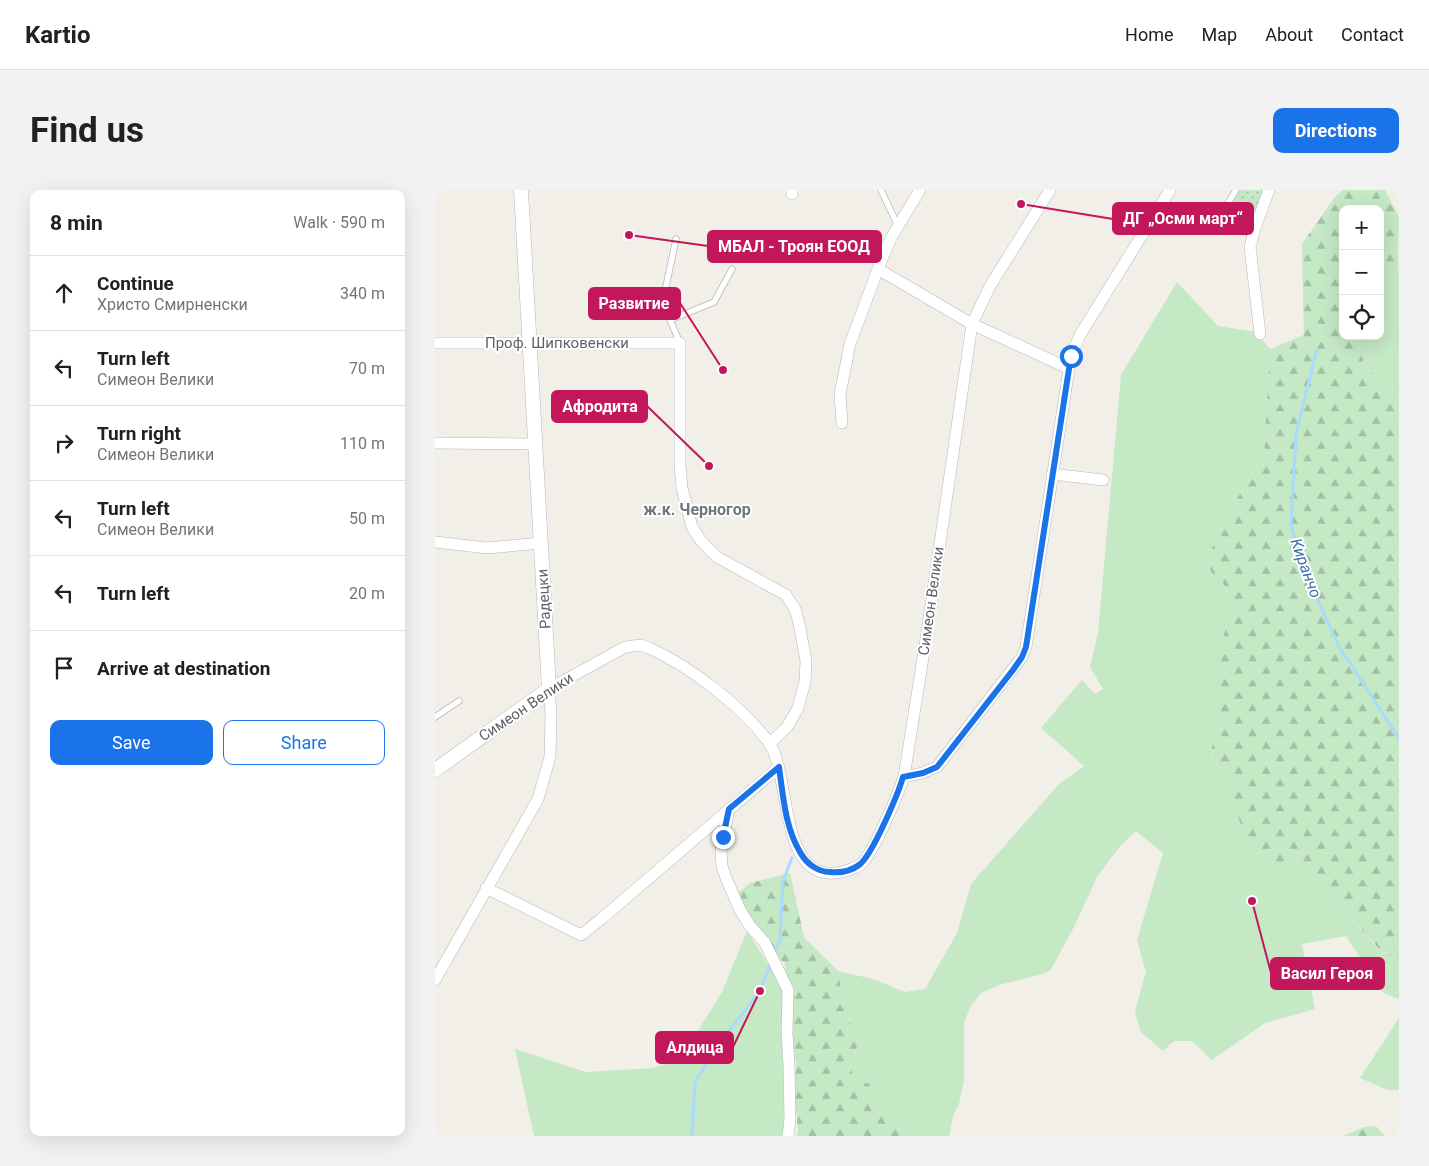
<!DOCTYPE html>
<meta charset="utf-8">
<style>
body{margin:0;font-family:Roboto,sans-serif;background:#f2f2f2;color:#202124}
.controls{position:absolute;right:15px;top:15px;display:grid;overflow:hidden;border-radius:10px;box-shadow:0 5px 20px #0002}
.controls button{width:45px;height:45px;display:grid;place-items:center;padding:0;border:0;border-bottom:1px solid #e0e0e0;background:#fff;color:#202124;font:25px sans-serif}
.stop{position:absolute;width:15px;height:15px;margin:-11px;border:4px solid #1a73e8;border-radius:50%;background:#fff}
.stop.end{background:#1a73e8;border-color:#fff;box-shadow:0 1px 5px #0008}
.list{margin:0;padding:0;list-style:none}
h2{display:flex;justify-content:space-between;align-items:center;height:65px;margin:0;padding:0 20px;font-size:21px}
h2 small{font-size:16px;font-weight:400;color:#757577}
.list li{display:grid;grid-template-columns:32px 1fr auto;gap:15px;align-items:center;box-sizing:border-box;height:75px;padding:0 20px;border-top:1px solid #e0e0e0}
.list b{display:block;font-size:19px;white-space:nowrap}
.list p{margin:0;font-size:16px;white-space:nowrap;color:#757577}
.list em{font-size:16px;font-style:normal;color:#757577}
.actions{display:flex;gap:10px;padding:15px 20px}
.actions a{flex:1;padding:11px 0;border:1px solid #1a73e8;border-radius:10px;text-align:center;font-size:18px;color:#1a73e8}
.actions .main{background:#1a73e8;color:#fff}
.icon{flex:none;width:28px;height:28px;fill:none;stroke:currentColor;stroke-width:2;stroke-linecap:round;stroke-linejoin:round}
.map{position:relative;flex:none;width:964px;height:946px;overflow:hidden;border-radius:10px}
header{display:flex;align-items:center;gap:30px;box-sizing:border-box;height:70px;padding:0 25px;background:#fff;border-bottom:1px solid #e0e0e0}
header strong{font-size:24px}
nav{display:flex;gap:28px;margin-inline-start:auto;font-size:18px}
.intro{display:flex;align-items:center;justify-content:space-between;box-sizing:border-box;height:120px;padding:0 30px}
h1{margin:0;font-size:35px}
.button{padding:12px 22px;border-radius:10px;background:#1a73e8;color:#fff;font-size:18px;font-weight:700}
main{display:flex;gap:30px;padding:0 30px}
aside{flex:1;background:#fff;border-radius:10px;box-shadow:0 5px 20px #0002}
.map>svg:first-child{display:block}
.grass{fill:#c5e8c5}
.forest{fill:url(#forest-firs)}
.park{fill:url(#park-dots)}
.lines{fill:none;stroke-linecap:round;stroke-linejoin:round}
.stream{stroke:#aadaff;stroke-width:3}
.service-casing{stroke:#b5b8bc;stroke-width:7}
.minor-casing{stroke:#b5b8bc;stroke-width:12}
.tertiary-casing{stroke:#b5b8bc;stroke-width:15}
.service{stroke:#fff;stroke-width:5.5}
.minor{stroke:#fff;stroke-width:11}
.tertiary{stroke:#fff;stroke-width:14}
.route{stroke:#1a73e8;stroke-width:6}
.labels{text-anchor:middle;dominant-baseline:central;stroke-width:4;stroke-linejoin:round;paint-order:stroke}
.street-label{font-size:15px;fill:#5f6368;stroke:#fff}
.neighbourhood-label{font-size:16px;font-weight:bold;fill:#70757a;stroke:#fff}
.water-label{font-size:16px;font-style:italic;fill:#4174aa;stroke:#fff}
.leader{fill:none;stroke:#c2185b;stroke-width:2}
.callout-dot{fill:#c2185b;stroke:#fff;stroke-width:2}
.callout{fill:#c2185b;stroke:#c2185b;stroke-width:2}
.callout-label{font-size:16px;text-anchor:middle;font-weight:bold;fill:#fff}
</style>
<header>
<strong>Kartio</strong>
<nav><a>Home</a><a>Map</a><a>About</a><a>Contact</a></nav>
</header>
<div class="intro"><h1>Find us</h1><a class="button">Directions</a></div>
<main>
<aside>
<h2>8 min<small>Walk · 590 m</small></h2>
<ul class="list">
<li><svg class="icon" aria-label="ahead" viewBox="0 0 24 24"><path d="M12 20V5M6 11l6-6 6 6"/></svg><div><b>Continue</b><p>Христо Смирненски</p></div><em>340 m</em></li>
<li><svg class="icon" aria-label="left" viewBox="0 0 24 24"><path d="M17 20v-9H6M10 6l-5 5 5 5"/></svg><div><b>Turn left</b><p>Симеон Велики</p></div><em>70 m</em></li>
<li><svg class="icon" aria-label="right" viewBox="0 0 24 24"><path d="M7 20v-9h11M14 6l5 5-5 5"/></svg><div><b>Turn right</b><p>Симеон Велики</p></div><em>110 m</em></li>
<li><svg class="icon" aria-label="left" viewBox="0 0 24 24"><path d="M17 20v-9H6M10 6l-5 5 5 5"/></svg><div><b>Turn left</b><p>Симеон Велики</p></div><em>50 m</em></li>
<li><svg class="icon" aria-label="left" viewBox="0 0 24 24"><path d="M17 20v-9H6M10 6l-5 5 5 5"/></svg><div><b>Turn left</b></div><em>20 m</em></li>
<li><svg class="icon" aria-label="arrive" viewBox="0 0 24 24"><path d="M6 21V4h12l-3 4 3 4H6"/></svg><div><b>Arrive at destination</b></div></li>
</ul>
<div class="actions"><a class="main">Save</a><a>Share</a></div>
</aside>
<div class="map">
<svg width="964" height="946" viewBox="0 0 964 946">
<defs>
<pattern id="forest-firs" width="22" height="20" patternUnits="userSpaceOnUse" patternTransform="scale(1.25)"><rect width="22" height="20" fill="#c5e8c5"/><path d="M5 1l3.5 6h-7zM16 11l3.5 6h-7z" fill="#a3c0a4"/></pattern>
<pattern id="park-dots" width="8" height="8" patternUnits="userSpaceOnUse" patternTransform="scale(1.25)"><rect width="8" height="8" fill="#c5e8c5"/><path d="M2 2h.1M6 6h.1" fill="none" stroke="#a3c0a4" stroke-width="1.8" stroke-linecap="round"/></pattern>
</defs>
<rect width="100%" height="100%" fill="#f1efe8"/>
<path class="grass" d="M 945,66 L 963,85 L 964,74 L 964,198 L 953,197 L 929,174 L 922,146 L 945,146 Z
M 742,92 L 783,136 L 821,142 L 835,159 L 829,266 L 796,318 L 785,388 L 793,402 L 797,417 L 784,461 L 784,519 L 776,564 L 793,590 L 813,660 L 859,667 L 871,684 L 904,715 L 943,759 L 964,771 L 964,809 L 948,803 L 911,746 L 867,754 L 880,819 L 830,833 L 777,870 L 757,851 L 739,851 L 728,861 L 705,841 L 700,821 L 711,782 L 702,750 L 728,663 L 701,641 L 685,656 L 662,687 L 639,737 L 615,781 L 604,785 L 564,795 L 546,803 L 536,816 L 529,832 L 529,890 L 524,914 L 518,926 L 514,946 L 469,946 L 457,922 L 444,925 L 434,893 L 421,893 L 415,876 L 421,860 L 424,847 L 410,823 L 403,781 L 438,789 L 470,802 L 490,799 L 522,743 L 536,694 L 624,594 L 649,576 L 606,538 L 647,490 L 660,504 L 668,499 L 655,477 L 663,443 L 686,185 Z
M 312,741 L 345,793 L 350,813 L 348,889 L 350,946 L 99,946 L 80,859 L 151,882 L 218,878 L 245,870 L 287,802 Z
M 964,828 L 964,900 L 953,900 L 925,888 Z"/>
<path class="forest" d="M 908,0 L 950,0 L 964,27 L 963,85 L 954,88 L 945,66 L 945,19 L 908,19 L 908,146 L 922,146 L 929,174 L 953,197 L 964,198 L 964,771 L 944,759 L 904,715 L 871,684 L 859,667 L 844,680 L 813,660 L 793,591 L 776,563 L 784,519 L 784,461 L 797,417 L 793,402 L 785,388 L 780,389 L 771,371 L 796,318 L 829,266 L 835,159 L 869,145 L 867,54 L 900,7 Z
M 355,683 L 369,747 L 403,781 L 410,823 L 424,847 L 421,860 L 415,876 L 421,893 L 434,893 L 444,925 L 457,921 L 469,946 L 362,946 L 363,941 L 359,899 L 361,874 L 358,851 L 358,813 L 349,772 L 342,768 L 297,708 L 315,693 Z
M 941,936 L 950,946 L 908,946 L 929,937 Z"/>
<path class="park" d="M 805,0 L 829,0 L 817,34 L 813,36 L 809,35 L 808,37 L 789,25 Z"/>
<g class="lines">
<path class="stream" d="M 882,159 L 861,244 L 856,335 L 868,378 L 904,457 L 964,548
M 339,764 L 345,750 L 348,691 L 357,668
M 257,946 L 260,891 L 293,842 L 325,801 L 336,773"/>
<g class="service-casing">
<path id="service" d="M 446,0 L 463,36
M 801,0 L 785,26 L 817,45
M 241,49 L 229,106 L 235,130 L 279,112 L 297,79
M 235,130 L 245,153
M 0,527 L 24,511"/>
</g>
<g class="minor-casing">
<path id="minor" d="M 357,0 L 357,4
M 485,0 L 456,48 L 443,79 L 537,134 L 633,178
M 825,144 L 815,57 L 820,38 L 834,0
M 0,153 L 245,153 L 245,275 L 247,298 L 257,337 L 266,351 L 282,367 L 351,405 L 360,419 L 364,433 L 371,471 L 370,492 L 363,518 L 352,537 L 334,554
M 407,233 L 405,204 L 415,154 L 443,79
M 0,253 L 100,254
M 617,284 L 668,290
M 0,352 L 52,358 L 106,353
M 469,587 L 487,583 L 502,577 L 587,467 L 591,457 L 636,166 L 645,145 L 735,0
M 294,619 L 286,660 L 287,676 L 291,688 L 305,720 L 315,736 L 330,753 L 353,800 L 352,843 L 354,875 L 355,929 L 353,946
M 51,698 L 146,745 L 165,730 L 344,577
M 0,790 L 103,609 L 115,567 L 116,524 L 114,499 L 190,457 L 206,455 L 214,458 C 256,477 305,515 333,551 C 358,584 341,701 411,681 C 415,679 421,678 425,675 C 438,665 463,604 469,587 L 491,449 L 537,134 L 555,96 L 615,0"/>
</g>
<g class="tertiary-casing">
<path id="tertiary" d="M 0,580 L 114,499 L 86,0"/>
</g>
<use href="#service" class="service"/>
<use href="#minor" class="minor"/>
<use href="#tertiary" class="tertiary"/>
</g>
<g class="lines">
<path class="route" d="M 288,647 L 294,619 L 344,577 C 348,605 350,637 365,662 C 371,673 382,682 395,682 C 405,683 416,681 424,675 C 437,666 463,604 468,587 L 488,583 L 502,577 L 578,480 L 587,467 L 591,457 L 636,166"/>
</g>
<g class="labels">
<g class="street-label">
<text x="122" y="153">Проф. Шипковенски</text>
<text transform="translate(109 409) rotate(-93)">Радецки</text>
<text transform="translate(496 411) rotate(-82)">Симеон Велики</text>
<text transform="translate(91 517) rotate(-34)">Симеон Велики</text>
</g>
<g class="neighbourhood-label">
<text x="262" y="319">ж.к. Черногор</text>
</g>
<g class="water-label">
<text transform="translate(871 378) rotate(70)">Киранчо</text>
</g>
</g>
<path class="leader" d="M586 14L678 29M194 45L273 56M288 180L245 113M274 276L212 216M817 711L836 783M325 801L298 857"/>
<g class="callout-dot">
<circle cx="586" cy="14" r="5"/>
<circle cx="194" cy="45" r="5"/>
<circle cx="288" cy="180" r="5"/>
<circle cx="274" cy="276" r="5"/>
<circle cx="817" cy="711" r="5"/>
<circle cx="325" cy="801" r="5"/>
</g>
<g class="callout">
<rect x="678" y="13" width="140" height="31" rx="5"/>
<rect x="273" y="41" width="173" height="31" rx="5"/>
<rect x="154" y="98" width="91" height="31" rx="5"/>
<rect x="117" y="201" width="95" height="31" rx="5"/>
<rect x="836" y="768" width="113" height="31" rx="5"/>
<rect x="221" y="842" width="77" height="31" rx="5"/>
</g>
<g class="callout-label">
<text x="748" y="34">ДГ „Осми март“</text>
<text x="359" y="62">МБАЛ - Троян ЕООД</text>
<text x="199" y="119">Развитие</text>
<text x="165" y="222">Афродита</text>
<text x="892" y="789">Васил Героя</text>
<text x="260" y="863">Алдица</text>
</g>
</svg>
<div class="controls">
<button>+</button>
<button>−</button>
<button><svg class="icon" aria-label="locate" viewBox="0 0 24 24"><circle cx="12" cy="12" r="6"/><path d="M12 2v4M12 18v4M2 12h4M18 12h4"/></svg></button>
</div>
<div class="stop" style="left:636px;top:166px"></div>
<div class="stop end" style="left:288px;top:647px"></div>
</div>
</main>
